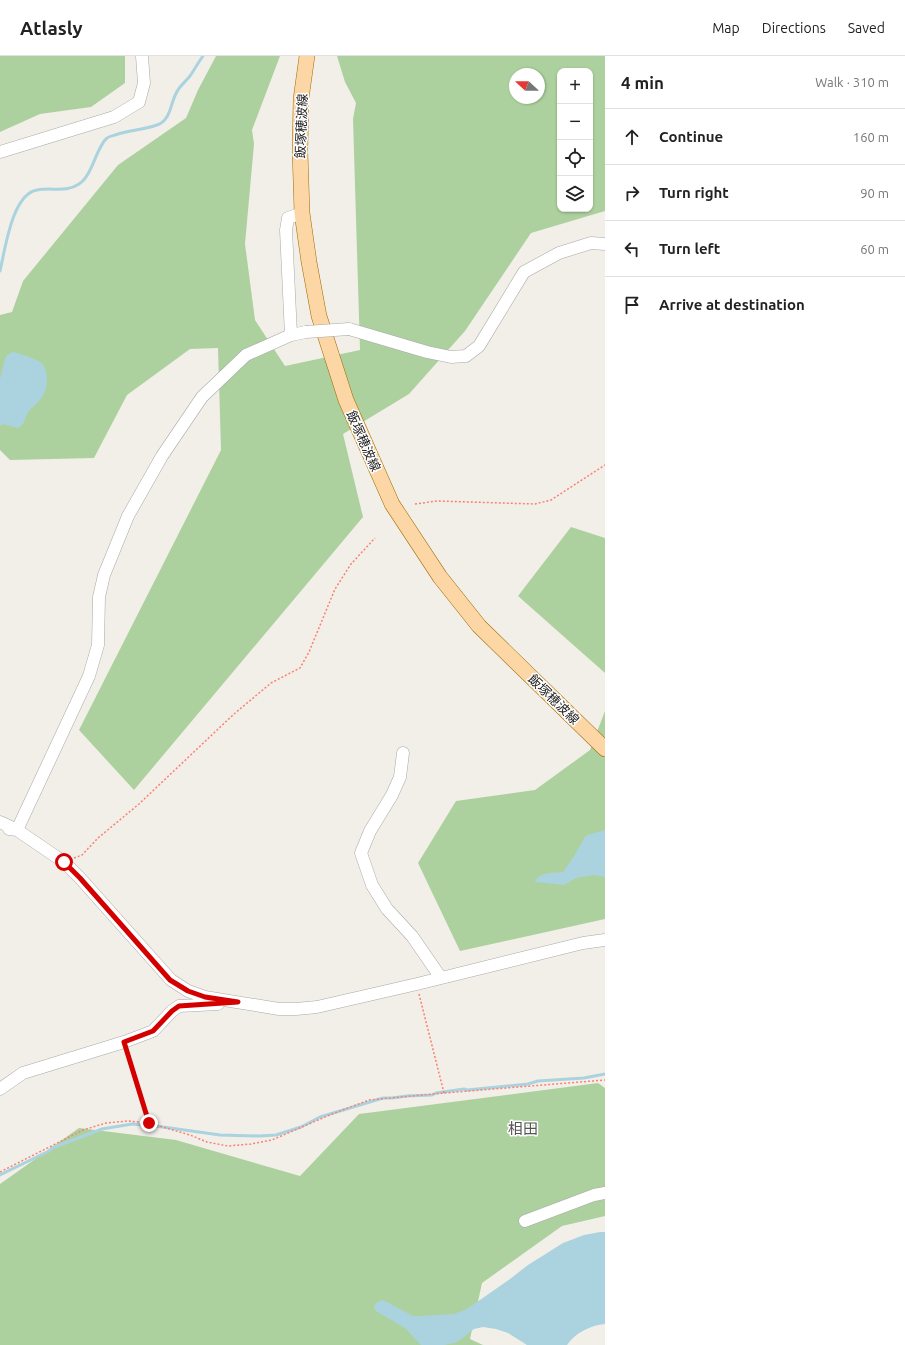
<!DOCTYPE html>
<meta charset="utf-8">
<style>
body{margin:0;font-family:Ubuntu,"Noto Sans JP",sans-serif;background:#f2f2f2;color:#222}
.controls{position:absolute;right:12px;top:12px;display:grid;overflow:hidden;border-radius:8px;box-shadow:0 1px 3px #0004}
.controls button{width:36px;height:36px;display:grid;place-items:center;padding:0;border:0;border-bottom:1px solid #e0e0e0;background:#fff;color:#222;font:20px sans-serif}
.compass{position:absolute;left:509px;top:12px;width:36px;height:36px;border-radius:50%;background:#fff;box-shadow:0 1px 3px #0004;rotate:292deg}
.stop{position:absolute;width:12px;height:12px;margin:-9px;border:3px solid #d40000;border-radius:50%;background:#fff}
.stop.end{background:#d40000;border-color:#fff;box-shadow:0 1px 4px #0008}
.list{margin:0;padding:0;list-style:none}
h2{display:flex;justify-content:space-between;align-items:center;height:52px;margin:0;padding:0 16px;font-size:17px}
h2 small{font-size:13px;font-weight:400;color:#767676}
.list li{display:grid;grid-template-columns:26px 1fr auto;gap:12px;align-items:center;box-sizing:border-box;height:56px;padding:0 16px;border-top:1px solid #e0e0e0}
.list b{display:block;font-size:15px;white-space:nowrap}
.list em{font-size:13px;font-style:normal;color:#767676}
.icon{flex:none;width:22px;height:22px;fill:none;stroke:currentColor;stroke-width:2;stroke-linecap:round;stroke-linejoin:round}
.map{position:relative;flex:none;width:605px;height:1289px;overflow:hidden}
header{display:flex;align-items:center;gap:24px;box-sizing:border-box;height:56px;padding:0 20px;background:#fff;border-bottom:1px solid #e0e0e0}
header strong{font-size:19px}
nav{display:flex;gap:22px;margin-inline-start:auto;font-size:14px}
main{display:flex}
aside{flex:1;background:#fff}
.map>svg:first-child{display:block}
.forest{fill:#add19e;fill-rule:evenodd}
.water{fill:#aad3df}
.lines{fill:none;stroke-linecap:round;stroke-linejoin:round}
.stream{stroke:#aad3df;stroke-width:3}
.minor-casing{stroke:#a9a9a9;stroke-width:13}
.major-casing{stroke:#a06b00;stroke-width:16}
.path{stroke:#fa8072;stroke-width:1.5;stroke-dasharray:2 2;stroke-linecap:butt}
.minor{stroke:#fff;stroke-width:12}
.major{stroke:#fcd6a4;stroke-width:15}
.minor-bridge-casing{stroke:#a9a9a9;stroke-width:13;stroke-linecap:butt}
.minor-bridge{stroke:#fff;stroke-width:12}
.route{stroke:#d40000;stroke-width:5}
.labels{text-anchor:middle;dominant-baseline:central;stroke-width:3;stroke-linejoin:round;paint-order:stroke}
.street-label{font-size:13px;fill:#222;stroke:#fff}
.quarter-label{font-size:15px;fill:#555;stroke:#fff}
</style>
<header>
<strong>Atlasly</strong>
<nav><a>Map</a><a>Directions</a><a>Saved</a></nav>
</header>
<main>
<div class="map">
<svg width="605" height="1289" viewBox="0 0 605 1289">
<rect width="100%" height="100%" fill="#f2efe9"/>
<path class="forest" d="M 0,0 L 125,0 L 125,27 L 91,51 L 40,58 L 0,76 Z
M 216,0 L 280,0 L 252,74 L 254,88 L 245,188 L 255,264 L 285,310 L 360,294 L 353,63 L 356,47 L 345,26 L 337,0 L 605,0 L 605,155 L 531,177 L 465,275 L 409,338 L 343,378 L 363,461 L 134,734 L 79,674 L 221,394 L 218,292 L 190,293 L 127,339 L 94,402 L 10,404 L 0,394 L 0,259 L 12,256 L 23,225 L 118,109 L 186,62 L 198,34 ZM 560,15 L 590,15 L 590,153 L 560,153 ZM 515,18 L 539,18 L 539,42 L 515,42 Z
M 571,471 L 605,482 L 605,617 L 518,540 Z
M 605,655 L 605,863 L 460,895 L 418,807 L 456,745 L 535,734 L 590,694 Z
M 598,1027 L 605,1032 L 605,1160 L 562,1170 L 482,1227 L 470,1283 L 483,1289 L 0,1289 L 0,1128 L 79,1072 L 176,1084 L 300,1120 L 359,1058 Z"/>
<path class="water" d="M 13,296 C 20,298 34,302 40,306 C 50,313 48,332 42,341 C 39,346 33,350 29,355 C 24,361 26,368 18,372 L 3,368 L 0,370 L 0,323 L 5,303 L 7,299 Z
M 605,774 L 605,821 L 594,819 L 576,822 L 564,829 L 536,826 L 535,824 C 542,816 553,817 563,816 L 573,802 L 585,781 L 588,779 Z
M 600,1176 L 605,1176 L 605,1268 C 591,1269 575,1277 567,1289 L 527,1289 L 508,1277 L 496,1273 L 483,1271 L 474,1273 L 457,1286 L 445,1289 L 421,1289 L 405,1272 L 376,1255 L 374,1251 C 375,1247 378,1245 383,1244 L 413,1260 L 421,1260 L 454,1258 L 467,1253 L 510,1223 L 528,1209 L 563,1187 L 584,1179 Z"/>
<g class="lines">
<path class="stream" d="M 0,215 C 5,194 12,138 37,134 C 52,131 66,137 79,128 C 93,119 96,91 107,82 C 109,80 113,80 115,79 C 129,74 143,74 157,69 C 172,64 170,45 178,34 C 181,29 186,25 190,20 C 194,14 198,7 203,0
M 0,1119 L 49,1095 L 52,1092 L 102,1073 L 132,1068 L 163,1071 L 220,1079 L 259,1080 L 276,1079 L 301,1071 L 320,1061 L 383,1042 L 392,1042 L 407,1040 L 432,1039 L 436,1037 L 464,1033 L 467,1034 L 528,1028 L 538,1025 L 584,1022 L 605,1018"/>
<g class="minor-casing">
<path id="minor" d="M 0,96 L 114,61 L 139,46 L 144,27 L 142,0
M 349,273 L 427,296 L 451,301 L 466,300 L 479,290 L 524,216 L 559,197 L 591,187 L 605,188
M 291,279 L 286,174 L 288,162 L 302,157
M 403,697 L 400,721 L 392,739 L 370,775 L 361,797 L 372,829 L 387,853 L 412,880 L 441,922
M 0,766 L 17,774 L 64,806 L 80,822 L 171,924 L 188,935 L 205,941 L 279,953 L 296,953 L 317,951 L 417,928 L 583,887 L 605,884
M 9,773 L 17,774 L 89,620 L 98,589 L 99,541 L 104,519 L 128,460 L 162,400 L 202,341 L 246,299 L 291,279 L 306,276
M 0,1033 L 23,1017 L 124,986 L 153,975 L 172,955 L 179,950 L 218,948
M 525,1165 L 594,1139 L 605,1137"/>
</g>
<g class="major-casing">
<path id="major" d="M 307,0 L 301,43 L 300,95 L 302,157 L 309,206 L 319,260 L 346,344 L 392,448 L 440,521 L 479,570 L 605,693"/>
</g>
<path class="path" d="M 415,448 L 437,445 L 535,448 L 551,444 L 605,409
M 74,802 L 82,799 L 98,782 L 139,748 L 234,658 L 271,627 L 300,612 L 309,596 L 335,533 L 351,508 L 375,482
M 419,938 L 444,1037
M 127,996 L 149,1067
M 0,1116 L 83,1074 L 106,1067 L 128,1065 L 149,1067 L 190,1079 L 207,1086 L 228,1090 L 251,1088 L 272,1084 L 332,1058 L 369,1044 L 444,1037 L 605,1024"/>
<use href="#minor" class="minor"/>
<use href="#major" class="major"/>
<g class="minor-bridge-casing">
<path id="minor-bridge" d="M 306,276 L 349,273"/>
</g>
<use href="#minor-bridge" class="minor-bridge"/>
</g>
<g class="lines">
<path class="route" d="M 64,806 L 80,822 L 170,924 L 188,935 L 205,941 L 238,946 L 179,950 L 172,955 L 153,975 L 124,986 L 149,1067"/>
</g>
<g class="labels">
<g class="street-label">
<text transform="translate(301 70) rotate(-88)">飯塚穂波線</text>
<text transform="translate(364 385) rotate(66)">飯塚穂波線</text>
<text transform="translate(554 643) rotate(44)">飯塚穂波線</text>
</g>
<g class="quarter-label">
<text x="523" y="1072">相田</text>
</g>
</g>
</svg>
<div class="controls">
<button>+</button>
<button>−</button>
<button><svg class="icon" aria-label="locate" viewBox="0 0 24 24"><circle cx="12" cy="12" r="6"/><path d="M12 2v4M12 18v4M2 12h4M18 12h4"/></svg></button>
<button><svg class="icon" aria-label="layers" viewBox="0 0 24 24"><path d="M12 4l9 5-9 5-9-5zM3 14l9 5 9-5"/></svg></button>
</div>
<svg class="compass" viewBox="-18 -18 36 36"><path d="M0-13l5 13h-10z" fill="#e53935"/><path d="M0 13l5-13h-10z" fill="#767676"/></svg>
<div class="stop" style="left:64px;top:806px"></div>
<div class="stop end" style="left:149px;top:1067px"></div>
</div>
<aside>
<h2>4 min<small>Walk · 310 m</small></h2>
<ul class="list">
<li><svg class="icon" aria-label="ahead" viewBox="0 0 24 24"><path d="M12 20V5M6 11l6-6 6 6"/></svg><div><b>Continue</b></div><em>160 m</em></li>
<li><svg class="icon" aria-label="right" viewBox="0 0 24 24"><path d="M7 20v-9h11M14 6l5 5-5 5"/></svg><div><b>Turn right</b></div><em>90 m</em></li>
<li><svg class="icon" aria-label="left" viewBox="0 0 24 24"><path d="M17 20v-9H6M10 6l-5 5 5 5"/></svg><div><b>Turn left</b></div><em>60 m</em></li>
<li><svg class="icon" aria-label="arrive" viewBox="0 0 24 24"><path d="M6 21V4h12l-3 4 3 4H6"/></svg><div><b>Arrive at destination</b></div></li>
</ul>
</aside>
</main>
